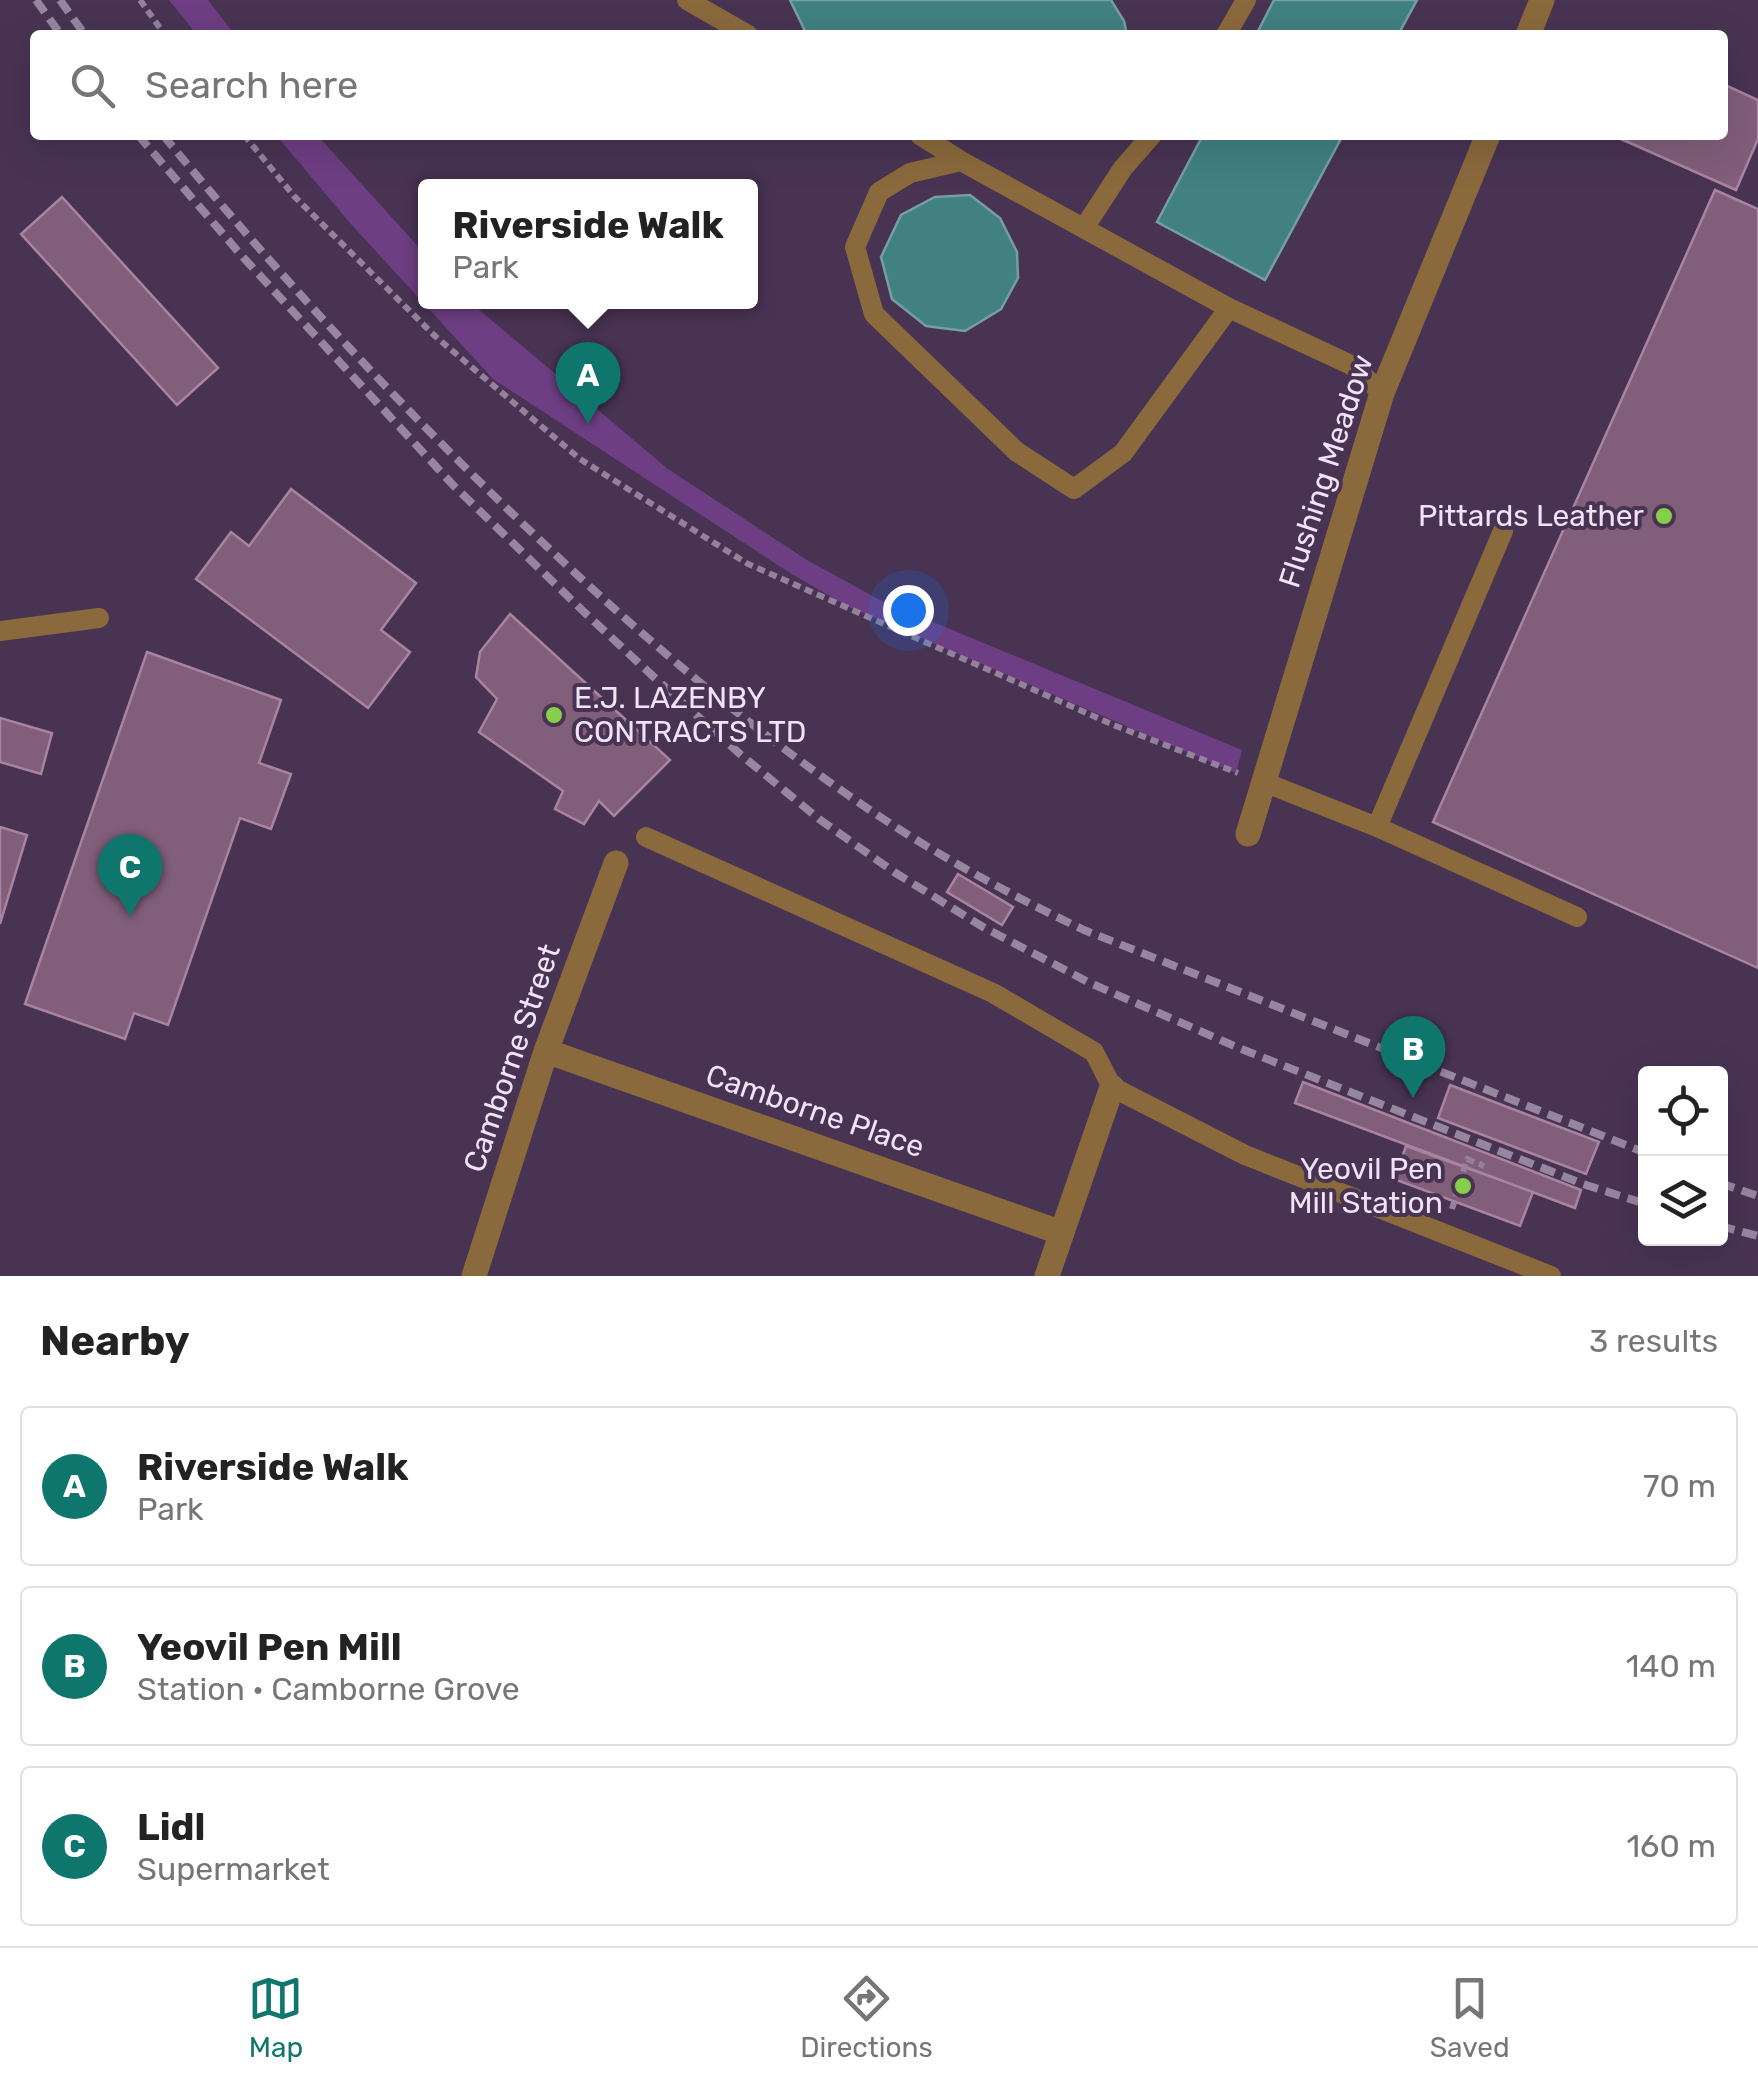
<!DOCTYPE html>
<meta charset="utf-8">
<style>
body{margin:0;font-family:Rubik,sans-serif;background:#f2f2f2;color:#222}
.controls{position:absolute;right:30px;bottom:30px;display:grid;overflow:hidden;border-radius:10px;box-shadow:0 10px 40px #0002}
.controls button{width:90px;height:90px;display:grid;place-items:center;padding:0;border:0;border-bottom:2px solid #e0e0e0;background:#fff;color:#222;font:50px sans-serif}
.you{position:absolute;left:908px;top:610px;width:35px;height:35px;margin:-25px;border:8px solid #fff;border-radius:50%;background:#1a73e8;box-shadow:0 0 0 15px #1a73e833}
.badge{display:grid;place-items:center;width:65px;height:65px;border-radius:50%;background:#0f766e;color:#fff;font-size:32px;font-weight:700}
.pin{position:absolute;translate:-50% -82px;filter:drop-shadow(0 2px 5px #0008)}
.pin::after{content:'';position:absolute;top:52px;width:35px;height:30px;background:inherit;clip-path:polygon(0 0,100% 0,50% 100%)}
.popup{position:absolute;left:418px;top:179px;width:340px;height:130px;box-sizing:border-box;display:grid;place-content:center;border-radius:10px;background:#fff;filter:drop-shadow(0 2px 8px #0005);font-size:32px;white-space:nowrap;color:#767676}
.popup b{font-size:38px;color:#222}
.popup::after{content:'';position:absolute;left:50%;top:100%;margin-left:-20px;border:20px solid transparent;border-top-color:#fff}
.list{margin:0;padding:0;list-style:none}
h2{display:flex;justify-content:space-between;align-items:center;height:130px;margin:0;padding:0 40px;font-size:42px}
h2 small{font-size:32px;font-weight:400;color:#767676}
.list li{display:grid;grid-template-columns:65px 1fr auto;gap:30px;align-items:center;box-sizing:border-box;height:160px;margin:0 20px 20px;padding:0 20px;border:2px solid #e0e0e0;border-radius:10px}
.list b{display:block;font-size:38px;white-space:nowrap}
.list p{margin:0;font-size:32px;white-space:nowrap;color:#767676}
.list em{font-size:32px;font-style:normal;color:#767676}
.icon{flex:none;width:55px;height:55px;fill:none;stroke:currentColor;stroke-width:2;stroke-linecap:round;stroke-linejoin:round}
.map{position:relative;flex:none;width:1758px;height:1276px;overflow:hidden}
.search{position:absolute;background:#fff;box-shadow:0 10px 40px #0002;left:30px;right:30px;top:30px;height:110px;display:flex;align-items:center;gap:25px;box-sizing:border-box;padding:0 35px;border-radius:10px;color:#767676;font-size:38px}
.sheet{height:670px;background:#fff}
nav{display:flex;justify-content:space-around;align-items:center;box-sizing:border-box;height:140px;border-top:2px solid #e0e0e0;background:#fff;font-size:28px;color:#767676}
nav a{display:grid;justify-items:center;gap:5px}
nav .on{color:#0f766e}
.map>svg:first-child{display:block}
.green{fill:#6d3e83}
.water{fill:#418180;stroke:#769ea4;stroke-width:2.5}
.building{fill:#815e7a;stroke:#a984a1;stroke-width:2.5}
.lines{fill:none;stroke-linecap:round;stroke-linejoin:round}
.path{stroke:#94829d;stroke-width:6;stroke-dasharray:8 5;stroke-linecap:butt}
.lane{stroke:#8a693c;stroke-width:20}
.street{stroke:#8a693c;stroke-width:25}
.rail{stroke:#9786a0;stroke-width:8;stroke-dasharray:15 8;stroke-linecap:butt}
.poi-dot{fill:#86cf4b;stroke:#483353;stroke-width:4}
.labels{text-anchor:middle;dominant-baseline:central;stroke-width:8;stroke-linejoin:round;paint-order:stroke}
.street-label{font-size:30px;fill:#f0e3f7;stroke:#483353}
.poi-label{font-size:30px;fill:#f0e3f7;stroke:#483353;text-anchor:end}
</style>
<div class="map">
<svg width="1758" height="1276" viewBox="0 0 1758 1276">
<rect width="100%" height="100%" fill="#483353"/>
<path class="green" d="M 169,0 L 208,0 L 235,35 L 197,35 Z
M 276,135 L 317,135 L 425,254 L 426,302 L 470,302 L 668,469 L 807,560 L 880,600 L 1242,750 L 1236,773 L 849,607 L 790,573 L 493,379 L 350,223 Z"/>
<path class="water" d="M 790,0 L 1111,0 L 1124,21 L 1127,35 L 807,35 Z
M 1274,0 L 1417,0 L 1398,35 L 1256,35 Z
M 1203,135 L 1343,135 L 1265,280 L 1157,222 Z
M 970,195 L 1000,218 L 1017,252 L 1018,278 L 1001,309 L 965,331 L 926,326 L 892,299 L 881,257 L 901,215 L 935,197 Z"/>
<path class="building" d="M 1723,84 L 1758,100 L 1758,139 L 1736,190 L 1612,135 L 1723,135 Z
M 1715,190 L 1758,209 L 1758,968 L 1433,822 Z
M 62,197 L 218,368 L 177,405 L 21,234 Z
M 291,489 L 416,583 L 381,630 L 410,652 L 368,708 L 196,579 L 231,532 L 249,546 Z
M 510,614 L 670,760 L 614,816 L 599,801 L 584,824 L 555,809 L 563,791 L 479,732 L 497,699 L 476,677 L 480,652 Z
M 147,652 L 281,700 L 259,763 L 291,774 L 271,829 L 240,818 L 168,1025 L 134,1013 L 125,1039 L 25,1004 Z
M 0,718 L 52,733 L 41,774 L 0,762 Z
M 0,827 L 27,835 L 0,924 Z
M 958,874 L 1013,907 L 1002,925 L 947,892 Z
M 1303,1082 L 1581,1190 L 1575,1208 L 1295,1103 Z
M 1450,1085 L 1599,1142 L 1586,1174 L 1438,1118 Z
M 1406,1146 L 1533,1192 L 1520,1226 L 1394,1179 Z"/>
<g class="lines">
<path class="path" d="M 140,0 L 165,35
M 244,135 L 294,196 L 435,336 L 580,459 L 748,564 L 1116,726 L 1238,773
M 1452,1209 L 1467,1159 L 1484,1166"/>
<path class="lane" d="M 687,0 L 748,35
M 1226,35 L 1246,0
M 920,135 L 961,161
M 1084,228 L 1123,168 L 1152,135
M 1229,308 L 961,161 L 910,173 L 879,192 L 855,247 L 874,314 L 1017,452 L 1074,489 L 1123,453 L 1229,308 L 1351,365 L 1382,393
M 0,631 L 99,618
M 1264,782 L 1377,827 L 1577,917
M 1377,827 L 1503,531
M 646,837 L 993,993 L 1094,1052 L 1112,1087 L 1245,1155 L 1551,1276"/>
<path class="street" d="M 1528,35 L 1542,0
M 1248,834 L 1382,393 L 1488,135
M 546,1051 L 1062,1233
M 474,1276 L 546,1051 L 616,863
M 1047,1276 L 1112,1087"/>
<path class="rail" d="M 36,0 L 61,35
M 60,0 L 85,35
M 138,135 L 241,255 L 453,485 L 583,611 L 656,679 L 740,754 L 819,819 L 894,872 L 983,927 L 1090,983 L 1239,1048 L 1583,1184 L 1646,1204
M 163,135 C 264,258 371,375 485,487 C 598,598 717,704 848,795 C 922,847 1002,891 1084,930 L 1646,1153
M 1720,1183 L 1758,1196
M 1720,1226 L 1758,1236"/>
</g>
<g class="poi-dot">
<circle cx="1664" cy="516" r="10"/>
<circle cx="554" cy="715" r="10"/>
<circle cx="1463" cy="1186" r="10"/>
</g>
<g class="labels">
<g class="street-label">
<text transform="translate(1326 471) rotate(-72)">Flushing Meadow</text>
<text transform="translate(512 1058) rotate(-71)">Camborne Street</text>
<text transform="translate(815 1111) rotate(19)">Camborne Place</text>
</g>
<g class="poi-label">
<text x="1644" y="516">Pittards Leather</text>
<text x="574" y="698" text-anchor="start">E.J. LAZENBY<tspan x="574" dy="34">CONTRACTS LTD</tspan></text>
<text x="1443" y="1169">Yeovil Pen<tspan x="1443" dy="34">Mill Station</tspan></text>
</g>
</g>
</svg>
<div class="controls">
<button><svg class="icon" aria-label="locate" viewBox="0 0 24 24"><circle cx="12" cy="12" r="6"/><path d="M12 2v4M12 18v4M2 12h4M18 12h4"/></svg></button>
<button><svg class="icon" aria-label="layers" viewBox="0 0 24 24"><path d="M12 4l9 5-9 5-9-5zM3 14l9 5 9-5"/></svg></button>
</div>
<div class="you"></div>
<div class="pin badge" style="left:588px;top:424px">A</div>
<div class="popup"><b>Riverside Walk</b>Park</div>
<div class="pin badge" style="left:1413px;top:1098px">B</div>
<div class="pin badge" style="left:130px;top:916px">C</div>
<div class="search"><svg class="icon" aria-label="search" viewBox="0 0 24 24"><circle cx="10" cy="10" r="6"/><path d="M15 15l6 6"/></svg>Search here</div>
</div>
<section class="sheet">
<h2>Nearby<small>3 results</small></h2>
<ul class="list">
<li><span class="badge">A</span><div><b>Riverside Walk</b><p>Park</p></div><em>70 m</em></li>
<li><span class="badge">B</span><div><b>Yeovil Pen Mill</b><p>Station · Camborne Grove</p></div><em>140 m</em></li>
<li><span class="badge">C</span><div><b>Lidl</b><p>Supermarket</p></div><em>160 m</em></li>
</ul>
</section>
<nav>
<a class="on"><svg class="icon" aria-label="map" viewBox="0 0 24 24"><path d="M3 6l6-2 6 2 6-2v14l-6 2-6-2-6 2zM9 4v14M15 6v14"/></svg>Map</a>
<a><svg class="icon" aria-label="directions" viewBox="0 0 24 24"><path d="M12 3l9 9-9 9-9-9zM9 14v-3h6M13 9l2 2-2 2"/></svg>Directions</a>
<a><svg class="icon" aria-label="saved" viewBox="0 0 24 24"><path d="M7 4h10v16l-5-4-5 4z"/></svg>Saved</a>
</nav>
